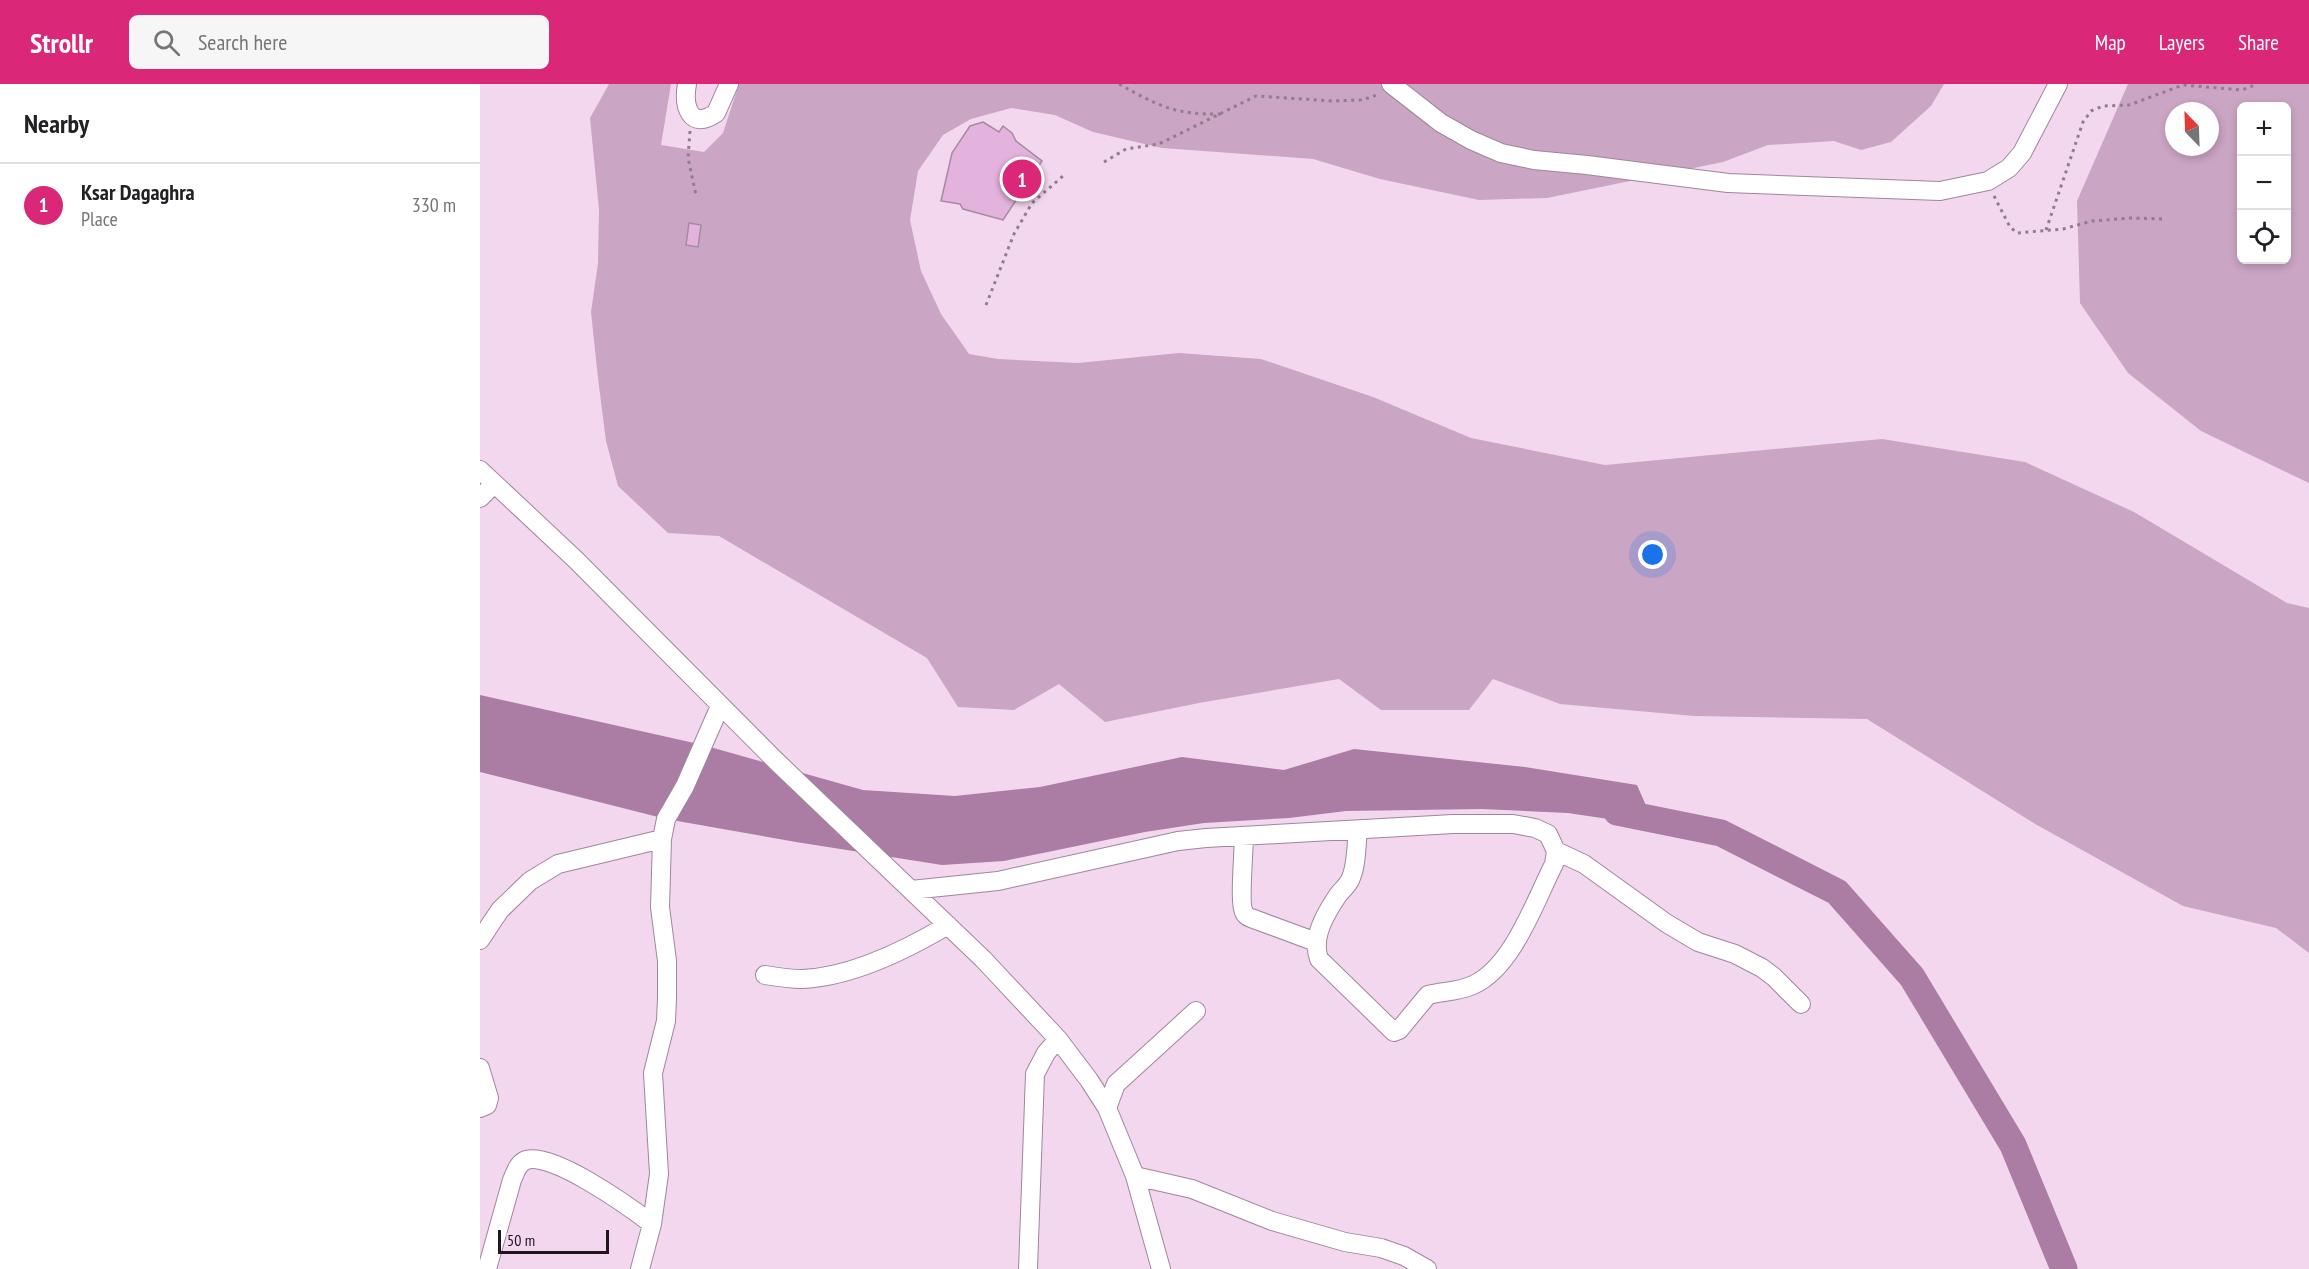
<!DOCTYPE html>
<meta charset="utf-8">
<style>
body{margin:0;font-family:"PT Sans Narrow",sans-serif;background:#f6f6f6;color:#202124}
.controls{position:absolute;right:18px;top:18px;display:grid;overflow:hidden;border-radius:9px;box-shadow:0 3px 9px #0003}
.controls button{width:54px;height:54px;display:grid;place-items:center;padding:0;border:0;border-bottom:2px solid #e0e0e0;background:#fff;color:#202124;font:30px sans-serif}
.compass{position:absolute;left:1685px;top:18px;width:54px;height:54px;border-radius:50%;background:#fff;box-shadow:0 3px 9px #0003;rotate:337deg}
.scale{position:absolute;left:18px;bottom:15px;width:111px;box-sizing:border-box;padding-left:6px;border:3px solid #1f161e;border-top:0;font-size:16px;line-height:21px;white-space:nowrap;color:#1f161e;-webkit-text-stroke:4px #f3d7ee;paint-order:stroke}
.you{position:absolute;left:1173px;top:471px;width:21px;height:21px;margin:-15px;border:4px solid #fff;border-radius:50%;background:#1a73e8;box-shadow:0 0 0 9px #1a73e833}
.badge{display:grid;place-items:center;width:39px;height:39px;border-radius:50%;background:#db2777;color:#fff;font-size:20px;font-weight:700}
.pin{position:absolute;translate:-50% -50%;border:3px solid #fff;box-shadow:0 2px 6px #0006}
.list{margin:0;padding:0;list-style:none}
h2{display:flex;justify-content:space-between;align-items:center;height:78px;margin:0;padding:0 24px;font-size:26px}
h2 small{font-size:20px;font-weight:400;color:#757577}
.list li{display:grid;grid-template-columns:39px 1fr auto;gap:18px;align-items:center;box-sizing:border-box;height:84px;padding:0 24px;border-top:2px solid #e0e0e0}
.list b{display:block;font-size:22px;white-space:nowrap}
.list p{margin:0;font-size:20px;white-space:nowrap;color:#757577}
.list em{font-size:20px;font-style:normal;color:#757577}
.icon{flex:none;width:33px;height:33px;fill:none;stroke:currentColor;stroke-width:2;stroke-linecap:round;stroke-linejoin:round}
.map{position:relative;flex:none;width:1829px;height:1185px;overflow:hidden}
header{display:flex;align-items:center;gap:36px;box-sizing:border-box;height:84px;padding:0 30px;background:#db2777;color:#fff}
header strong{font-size:28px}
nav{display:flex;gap:33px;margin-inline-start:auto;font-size:21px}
.search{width:420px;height:54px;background:#f6f6f6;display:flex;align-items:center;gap:15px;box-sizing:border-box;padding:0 21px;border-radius:9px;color:#757577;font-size:22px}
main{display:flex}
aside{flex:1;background:#fff}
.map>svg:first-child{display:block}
.green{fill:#caa5c4;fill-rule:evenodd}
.water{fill:#ab7da5}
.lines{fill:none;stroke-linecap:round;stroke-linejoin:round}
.river{stroke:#ab7da5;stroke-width:27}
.building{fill:#e4b3dd;stroke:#a58ba1;stroke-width:1.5}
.minor-casing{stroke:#9f869b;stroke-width:20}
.path{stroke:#907d8d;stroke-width:3;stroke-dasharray:3 4.5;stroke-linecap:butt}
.minor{stroke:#fff;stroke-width:18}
</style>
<header>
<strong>Strollr</strong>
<div class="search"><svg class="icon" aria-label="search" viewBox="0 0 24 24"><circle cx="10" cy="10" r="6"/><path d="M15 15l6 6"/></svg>Search here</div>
<nav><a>Map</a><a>Layers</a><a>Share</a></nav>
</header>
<main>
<aside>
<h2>Nearby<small></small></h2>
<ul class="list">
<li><span class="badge">1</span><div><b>Ksar Dagaghra</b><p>Place</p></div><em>330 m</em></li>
</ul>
</aside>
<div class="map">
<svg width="1829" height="1185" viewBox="0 0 1829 1185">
<rect width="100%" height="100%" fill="#f3d7ee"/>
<path class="green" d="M 129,0 L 191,0 L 181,61 L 224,68 L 243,49 L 259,0 L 1464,0 L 1451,22 L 1411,58 L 1381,66 L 1354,57 L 1288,61 L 1243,78 L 1067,114 L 999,116 L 900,95 L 833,75 L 682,64 L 613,48 L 575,31 L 531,24 L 491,35 L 463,51 L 438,87 L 430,136 L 441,187 L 461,230 L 489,270 L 518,275 L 598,279 L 699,269 L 781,275 L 893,313 L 991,354 L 1125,381 L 1402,355 L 1545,378 L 1654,428 L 1807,519 L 1829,524 L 1829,869 L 1796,844 L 1703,822 L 1557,741 L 1387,635 L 1214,632 L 1080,620 L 1013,595 L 989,626 L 901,626 L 859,595 L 719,619 L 625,638 L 579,600 L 534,626 L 478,623 L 447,574 L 239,452 L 188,449 L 138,402 L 126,357 L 118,294 L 111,228 L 118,179 L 119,126 L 110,34 Z
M 1648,0 L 1829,0 L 1829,399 L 1721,347 L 1648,289 L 1600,219 L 1597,117 ZM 1762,22 L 1806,22 L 1806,176 L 1762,176 ZM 1694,27 L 1730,27 L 1730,63 L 1694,63 Z"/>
<path class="water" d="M 0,611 L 223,661 L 383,706 L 475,712 L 560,703 L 702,673 L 804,686 L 874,665 L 1045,683 L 1157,701 L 1175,742 L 1088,729 L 1002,725 L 866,727 L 809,734 L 724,739 L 665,748 L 524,777 L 462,781 L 316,758 L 186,735 L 0,688 Z"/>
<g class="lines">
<path class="river" d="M 1137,728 L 1241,749 L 1357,808 L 1432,893 L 1533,1061 L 1584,1185"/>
</g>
<path class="building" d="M 503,38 L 519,48 L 523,42 L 532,49 L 536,57 L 562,77 L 523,136 L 483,125 L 480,120 L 461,117 L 472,69 L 490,42 Z
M 209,139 L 221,141 L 218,163 L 206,161 Z"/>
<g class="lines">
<g class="minor-casing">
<path id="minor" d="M 207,0 C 203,22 210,47 236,29 L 249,0
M 911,0 L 961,39 L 991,56 L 1021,69 L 1054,76 L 1107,81 L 1248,99 L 1460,107 L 1508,97 L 1529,84 L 1542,69 L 1578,0
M 0,386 L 96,476 L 296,677 L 503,875 L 578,955 L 609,996 L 627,1024 L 655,1092 L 681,1185
M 0,414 L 14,400
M 764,752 C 764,765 759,820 764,828 C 765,831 768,833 771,834 L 836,858
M 1076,767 L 1104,780 L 1186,839 L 1218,858 L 1255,870 L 1282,884 L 1294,893 L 1321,920
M 431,806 L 518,797 L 698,757 L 726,754 L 973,740 L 1033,740 L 1055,744 L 1068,750 L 1076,767 L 1074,780 C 1055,817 1033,883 993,901 C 978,908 963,907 948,911 L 919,946 L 914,948 L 839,875 C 831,853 846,829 858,811 C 862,806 867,802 870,796 C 877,782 876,761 878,746
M 0,856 L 20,826 L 50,797 L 78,780 L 182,755
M 285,891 C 297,893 310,895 322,895 C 372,893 426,866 468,841
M 0,984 L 9,1014 L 7,1021 L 0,1024
M 627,1024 L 636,1000 L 716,927
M 655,1092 L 712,1105 L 792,1137 L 865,1158 L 901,1164 L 924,1172 L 947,1185
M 7,1185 L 32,1096 C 35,1090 37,1081 44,1077 C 68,1064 151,1124 172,1140
M 160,1185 L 172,1140 L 179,1090 L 173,989 L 186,937 L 187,914 L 187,877 L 180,823 L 182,755 L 186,735 L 205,702 L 240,622
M 548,1185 L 555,990 L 566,969 L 578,955"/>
</g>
<path class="path" d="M 639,0 C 678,22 696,31 741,30
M 210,47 L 208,74 L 216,111
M 624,78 L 646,65 L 679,60 L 776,12 L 852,17 L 882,16 L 900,10
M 1514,112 L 1530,143 L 1537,149 L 1583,145 L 1612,137 L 1651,134 L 1686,135
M 1566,146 L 1603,38 L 1611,27 L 1623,22 L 1649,21 L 1703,1 L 1762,6 L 1777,0
M 506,221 L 534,150 L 552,119 L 583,92"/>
<use href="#minor" class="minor"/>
</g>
</svg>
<div class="controls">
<button>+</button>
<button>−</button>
<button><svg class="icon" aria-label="locate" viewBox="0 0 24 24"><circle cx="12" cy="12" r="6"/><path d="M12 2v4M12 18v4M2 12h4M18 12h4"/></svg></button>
</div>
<svg class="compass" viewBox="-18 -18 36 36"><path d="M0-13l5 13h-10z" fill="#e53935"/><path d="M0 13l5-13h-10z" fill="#757577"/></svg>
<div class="scale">50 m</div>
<div class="you"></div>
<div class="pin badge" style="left:542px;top:95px">1</div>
</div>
</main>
